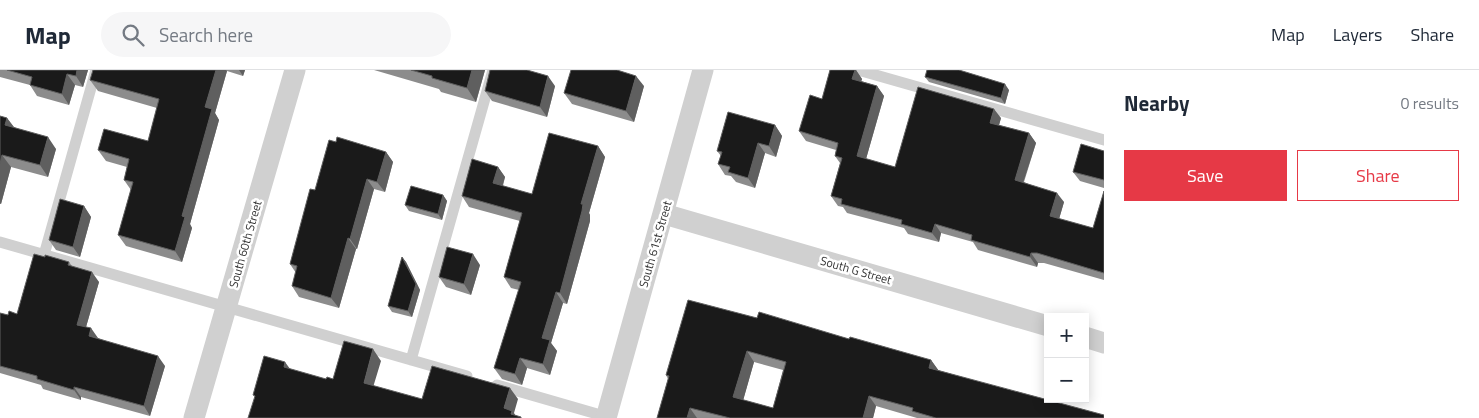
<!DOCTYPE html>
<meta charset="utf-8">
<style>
body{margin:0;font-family:"Titillium Web",sans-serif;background:#f6f6f7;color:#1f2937}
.controls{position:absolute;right:15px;bottom:15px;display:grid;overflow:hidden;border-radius:0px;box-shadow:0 2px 12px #0003}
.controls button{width:45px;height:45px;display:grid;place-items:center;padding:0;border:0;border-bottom:1px solid #e0e1e3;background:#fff;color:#1f2937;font:25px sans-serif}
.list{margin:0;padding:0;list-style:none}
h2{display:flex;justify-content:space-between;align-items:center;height:65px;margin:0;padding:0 20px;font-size:21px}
h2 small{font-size:16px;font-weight:400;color:#747a83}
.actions{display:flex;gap:10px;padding:15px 20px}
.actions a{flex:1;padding:11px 0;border:1px solid #e63946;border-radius:0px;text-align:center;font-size:18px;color:#e63946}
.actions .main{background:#e63946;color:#fff}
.icon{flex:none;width:28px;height:28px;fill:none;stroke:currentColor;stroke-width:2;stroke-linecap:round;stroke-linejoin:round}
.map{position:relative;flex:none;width:1104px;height:348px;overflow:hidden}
header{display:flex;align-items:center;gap:30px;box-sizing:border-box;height:70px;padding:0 25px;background:#fff;border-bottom:1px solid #e0e1e3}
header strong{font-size:24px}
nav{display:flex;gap:28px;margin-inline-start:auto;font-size:18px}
.search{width:350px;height:45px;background:#f6f6f7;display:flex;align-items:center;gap:12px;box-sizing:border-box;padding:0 18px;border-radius:28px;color:#747a83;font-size:19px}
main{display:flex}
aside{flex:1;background:#fff}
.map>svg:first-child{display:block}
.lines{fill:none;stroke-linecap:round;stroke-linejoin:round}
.service{stroke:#d0d0d0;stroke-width:11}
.minor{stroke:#d0d0d0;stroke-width:21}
.wall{fill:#8c8c8c;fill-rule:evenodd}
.shaded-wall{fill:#5f5f5f}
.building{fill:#1a1a1a;stroke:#5f5f5f;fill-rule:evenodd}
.labels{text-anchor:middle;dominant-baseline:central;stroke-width:5;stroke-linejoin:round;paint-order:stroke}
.street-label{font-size:12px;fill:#333;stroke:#fff}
</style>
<header>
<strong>Map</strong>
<div class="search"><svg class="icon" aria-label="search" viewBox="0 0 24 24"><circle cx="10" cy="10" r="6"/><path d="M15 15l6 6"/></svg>Search here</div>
<nav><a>Map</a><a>Layers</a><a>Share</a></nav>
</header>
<main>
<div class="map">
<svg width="1104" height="348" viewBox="0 0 1104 348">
<rect width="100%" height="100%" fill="#fff"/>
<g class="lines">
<path class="service" d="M 858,0 L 1104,70
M 0,172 L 467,306
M 44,185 L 96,0
M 411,290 L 493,0
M 497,315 L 611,348"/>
<path class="minor" d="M 664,144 L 1048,256
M 1085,267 L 1104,273
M 194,348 L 295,0
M 606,348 L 703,0"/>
</g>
<path class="wall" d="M 0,0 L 88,0 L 83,17 L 75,15 L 69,35 L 37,26 L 30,15 L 0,7 Z
M 93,0 L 245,0 L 243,6 L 227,1 L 215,43 L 219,50 L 190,154 L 192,158 L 182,192 L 126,176 L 118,165 L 131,120 L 124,110 L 127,97 L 106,91 L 98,80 L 148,71 L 157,38 L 98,21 L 90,10 Z
M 374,0 L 485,0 L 476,32 L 441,22 L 439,19 Z
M 830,0 L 856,0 L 862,9 L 861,11 L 877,16 L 884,26 L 866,89 L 895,97 L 1001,48 L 999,55 L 1029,63 L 1036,73 L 1024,112 L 1064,132 L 1059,149 L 1093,158 L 1104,121 L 1104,210 L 1044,193 L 1038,193 L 1037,197 L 978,180 L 973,172 L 941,163 L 939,172 L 908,164 L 904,158 L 847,143 L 843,137 L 838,136 L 831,126 L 840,93 L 835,86 L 836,80 L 806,71 L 799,61 L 822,29 Z
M 925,7 L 1009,20 L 1005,34 L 929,12 Z
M 555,16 L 547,47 L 492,31 L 485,21 Z
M 644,16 L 634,52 L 572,34 L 564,23 Z
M 0,46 L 7,48 L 14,57 L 56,79 L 48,107 L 11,97 L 1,134 L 0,134 Z
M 775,55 L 782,66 L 776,87 L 765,83 L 755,118 L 736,112 L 731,106 L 725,105 L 718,94 L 721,86 L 717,81 Z
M 598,76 L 605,87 L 589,143 L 590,145 L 590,151 L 567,234 L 563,233 L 551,273 L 557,281 L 550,305 L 527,298 L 522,315 L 502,309 L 494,298 L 519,220 L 511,218 L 504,207 L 520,151 L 469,137 L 462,126 L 498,97 L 505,107 L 503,116 L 532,124 Z
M 1104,81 L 1104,118 L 1080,111 L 1073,102 Z
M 386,82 L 393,92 L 385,122 L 374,119 L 357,179 L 356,179 L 339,238 L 299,227 L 292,216 L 296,203 L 290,194 L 315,120 Z
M 443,125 L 447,131 L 442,150 L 409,141 L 405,135 Z
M 84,136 L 91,147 L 80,187 L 56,180 L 49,170 Z
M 45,187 L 69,192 L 72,196 L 99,212 L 86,257 L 98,268 L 165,296 L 150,346 L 81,327 L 81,330 L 43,319 L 41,315 L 0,303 L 0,243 L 8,245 L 17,244 Z
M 402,187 L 406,192 L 420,220 L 412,247 L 392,242 L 388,236 Z
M 480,195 L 471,225 L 446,217 L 439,207 Z
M 757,248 L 849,269 L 931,290 L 938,300 L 1104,348 L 917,348 L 876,336 L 873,348 L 657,348 L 668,309 L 666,305 ZM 754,292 L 783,300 L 773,338 L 743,330 Z"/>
<path class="shaded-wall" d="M 77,0 L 88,0 L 83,17 L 76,6 Z
M 216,0 L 226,0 L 227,1 L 215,43 L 219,50 L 190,154 L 192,158 L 182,192 L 175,181 L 205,37 Z
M 239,0 L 245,0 L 243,6 Z
M 472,0 L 485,0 L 476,32 L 467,18 Z
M 855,0 L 856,0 L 862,9 L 859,19 L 852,9 Z
M 67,4 L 75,15 L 69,35 L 62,24 Z
M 548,6 L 555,16 L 547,47 L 540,37 Z
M 636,6 L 644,16 L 634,52 L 626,41 Z
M 1005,14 L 1009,20 L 1005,34 L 1001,28 Z
M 877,16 L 884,26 L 864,96 L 857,86 Z
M 994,39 L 1001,48 L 997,62 L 990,53 Z
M 7,48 L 16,60 L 5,55 Z
M 775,55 L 782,66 L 776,87 L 769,76 Z
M 1029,63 L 1036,73 L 1021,119 L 1015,110 Z
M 48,67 L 56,79 L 48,107 L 40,95 Z
M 758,73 L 765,83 L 755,118 L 748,108 Z
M 598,76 L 605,87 L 589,143 L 590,145 L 590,151 L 567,234 L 560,223 L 581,134 Z
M 386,82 L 393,92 L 385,122 L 377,112 Z
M 2,85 L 11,97 L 1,134 L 0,133 L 0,94 Z
M 498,97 L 505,107 L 500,124 L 493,113 Z
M 367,109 L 374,119 L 357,179 L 350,169 Z
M 1057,123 L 1064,132 L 1057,156 L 1050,146 Z
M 443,125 L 447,131 L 442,150 L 438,144 Z
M 84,136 L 91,147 L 80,187 L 73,177 Z
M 935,154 L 941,163 L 939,172 L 932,163 Z
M 348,168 L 356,179 L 339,238 L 331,228 Z
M 1031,183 L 1038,193 L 1037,197 L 1030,187 Z
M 473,184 L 480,195 L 471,225 L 464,214 Z
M 402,187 L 406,192 L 420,220 L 412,247 L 408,241 Z
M 92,202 L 99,212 L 84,264 L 77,255 Z
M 556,222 L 563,233 L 551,273 L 557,281 L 550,305 L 543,294 L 542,268 Z
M 91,258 L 98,268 L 89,266 Z
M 373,279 L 381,291 L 371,324 L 364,313 Z
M 747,281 L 754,292 L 741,338 L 733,327 Z
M 158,286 L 165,296 L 150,346 L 144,336 Z
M 520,288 L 527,298 L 522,315 L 515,304 Z
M 931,290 L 939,301 L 929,298 Z
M 285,292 L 293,303 L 284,297 Z
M 74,317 L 81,327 L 81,330 L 74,320 Z
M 510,318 L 518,329 L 514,343 L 517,348 L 504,338 Z
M 869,326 L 876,336 L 873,348 L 863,348 Z
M 690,338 L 697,348 L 687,348 Z"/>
<path class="building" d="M 7,0 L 77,0 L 76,6 L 67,4 L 62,24 L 30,15 L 32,7 Z
M 93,0 L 216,0 L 205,37 L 212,39 L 182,146 L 185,147 L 175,181 L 118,165 L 133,112 L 124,110 L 129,89 L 98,80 L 104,59 L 148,71 L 159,29 L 90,10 Z
M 411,0 L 472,0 L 467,18 L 432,8 L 432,6 Z
M 490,0 L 527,0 L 548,6 L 540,37 L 485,21 Z
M 571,0 L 617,0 L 636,6 L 626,41 L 564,23 Z
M 830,0 L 855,0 L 852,9 L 877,16 L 857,86 L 895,97 L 918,17 L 994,39 L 990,53 L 1029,63 L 1015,110 L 1057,123 L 1050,146 L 1093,158 L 1104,121 L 1104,203 L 1037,183 L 1031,183 L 1030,187 L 971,170 L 972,165 L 935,154 L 932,163 L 901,154 L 902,150 L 841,134 L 842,129 L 831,126 L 842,88 L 835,86 L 838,73 L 799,61 L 810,25 L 822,29 Z
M 927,0 L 959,0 L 1005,14 L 1001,28 L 925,7 Z
M 728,42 L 775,55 L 769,76 L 758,73 L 748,108 L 728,102 L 730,97 L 718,94 L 722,82 L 717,81 Z
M 0,46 L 7,48 L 5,55 L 48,67 L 40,95 L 2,85 L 0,94 Z
M 549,63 L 598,76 L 581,134 L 583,134 L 582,141 L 560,223 L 556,222 L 542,268 L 550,270 L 543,294 L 520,288 L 515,304 L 494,298 L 521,212 L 504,207 L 522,143 L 462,126 L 472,89 L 498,97 L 493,113 L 532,124 Z
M 337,67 L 386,82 L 377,112 L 367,109 L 350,169 L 348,168 L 331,228 L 292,216 L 297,196 L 290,194 L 310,119 L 315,120 L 329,70 L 336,72 Z
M 1081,74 L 1104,81 L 1104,110 L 1073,102 Z
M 411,116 L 443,125 L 438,144 L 405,135 Z
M 60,129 L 84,136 L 73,177 L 49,170 Z
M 447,177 L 473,184 L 464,214 L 439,207 Z
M 34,184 L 45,187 L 45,185 L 69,192 L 68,195 L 92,202 L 77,255 L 91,258 L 89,266 L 158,286 L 144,336 L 74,317 L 74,320 L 37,309 L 37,306 L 0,296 L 0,243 L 8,245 L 9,241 L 17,244 Z
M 402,187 L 416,214 L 408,241 L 388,236 Z
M 688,230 L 757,248 L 759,242 L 849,269 L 850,267 L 931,290 L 929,298 L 1104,345 L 1104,348 L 936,348 L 912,341 L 913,338 L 869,326 L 863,348 L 730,348 L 690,338 L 687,348 L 657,348 L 669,306 L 666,305 ZM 747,281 L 786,292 L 773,338 L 733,327 Z
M 344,271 L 373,279 L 364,313 L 422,329 L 432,296 L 510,318 L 504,338 L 512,341 L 511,344 L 521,347 L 521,348 L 248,348 L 255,326 L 253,325 L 264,286 L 285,292 L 284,297 L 326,309 L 327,307 L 333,309 Z"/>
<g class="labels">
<g class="street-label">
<text transform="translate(245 174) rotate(-74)">South 60th Street</text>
<text transform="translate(655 174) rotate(-74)">South 61st Street</text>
<text transform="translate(856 200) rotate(16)">South G Street</text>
</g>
</g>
</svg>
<div class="controls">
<button>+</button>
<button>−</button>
</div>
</div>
<aside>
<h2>Nearby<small>0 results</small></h2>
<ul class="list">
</ul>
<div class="actions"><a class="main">Save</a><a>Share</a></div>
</aside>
</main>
